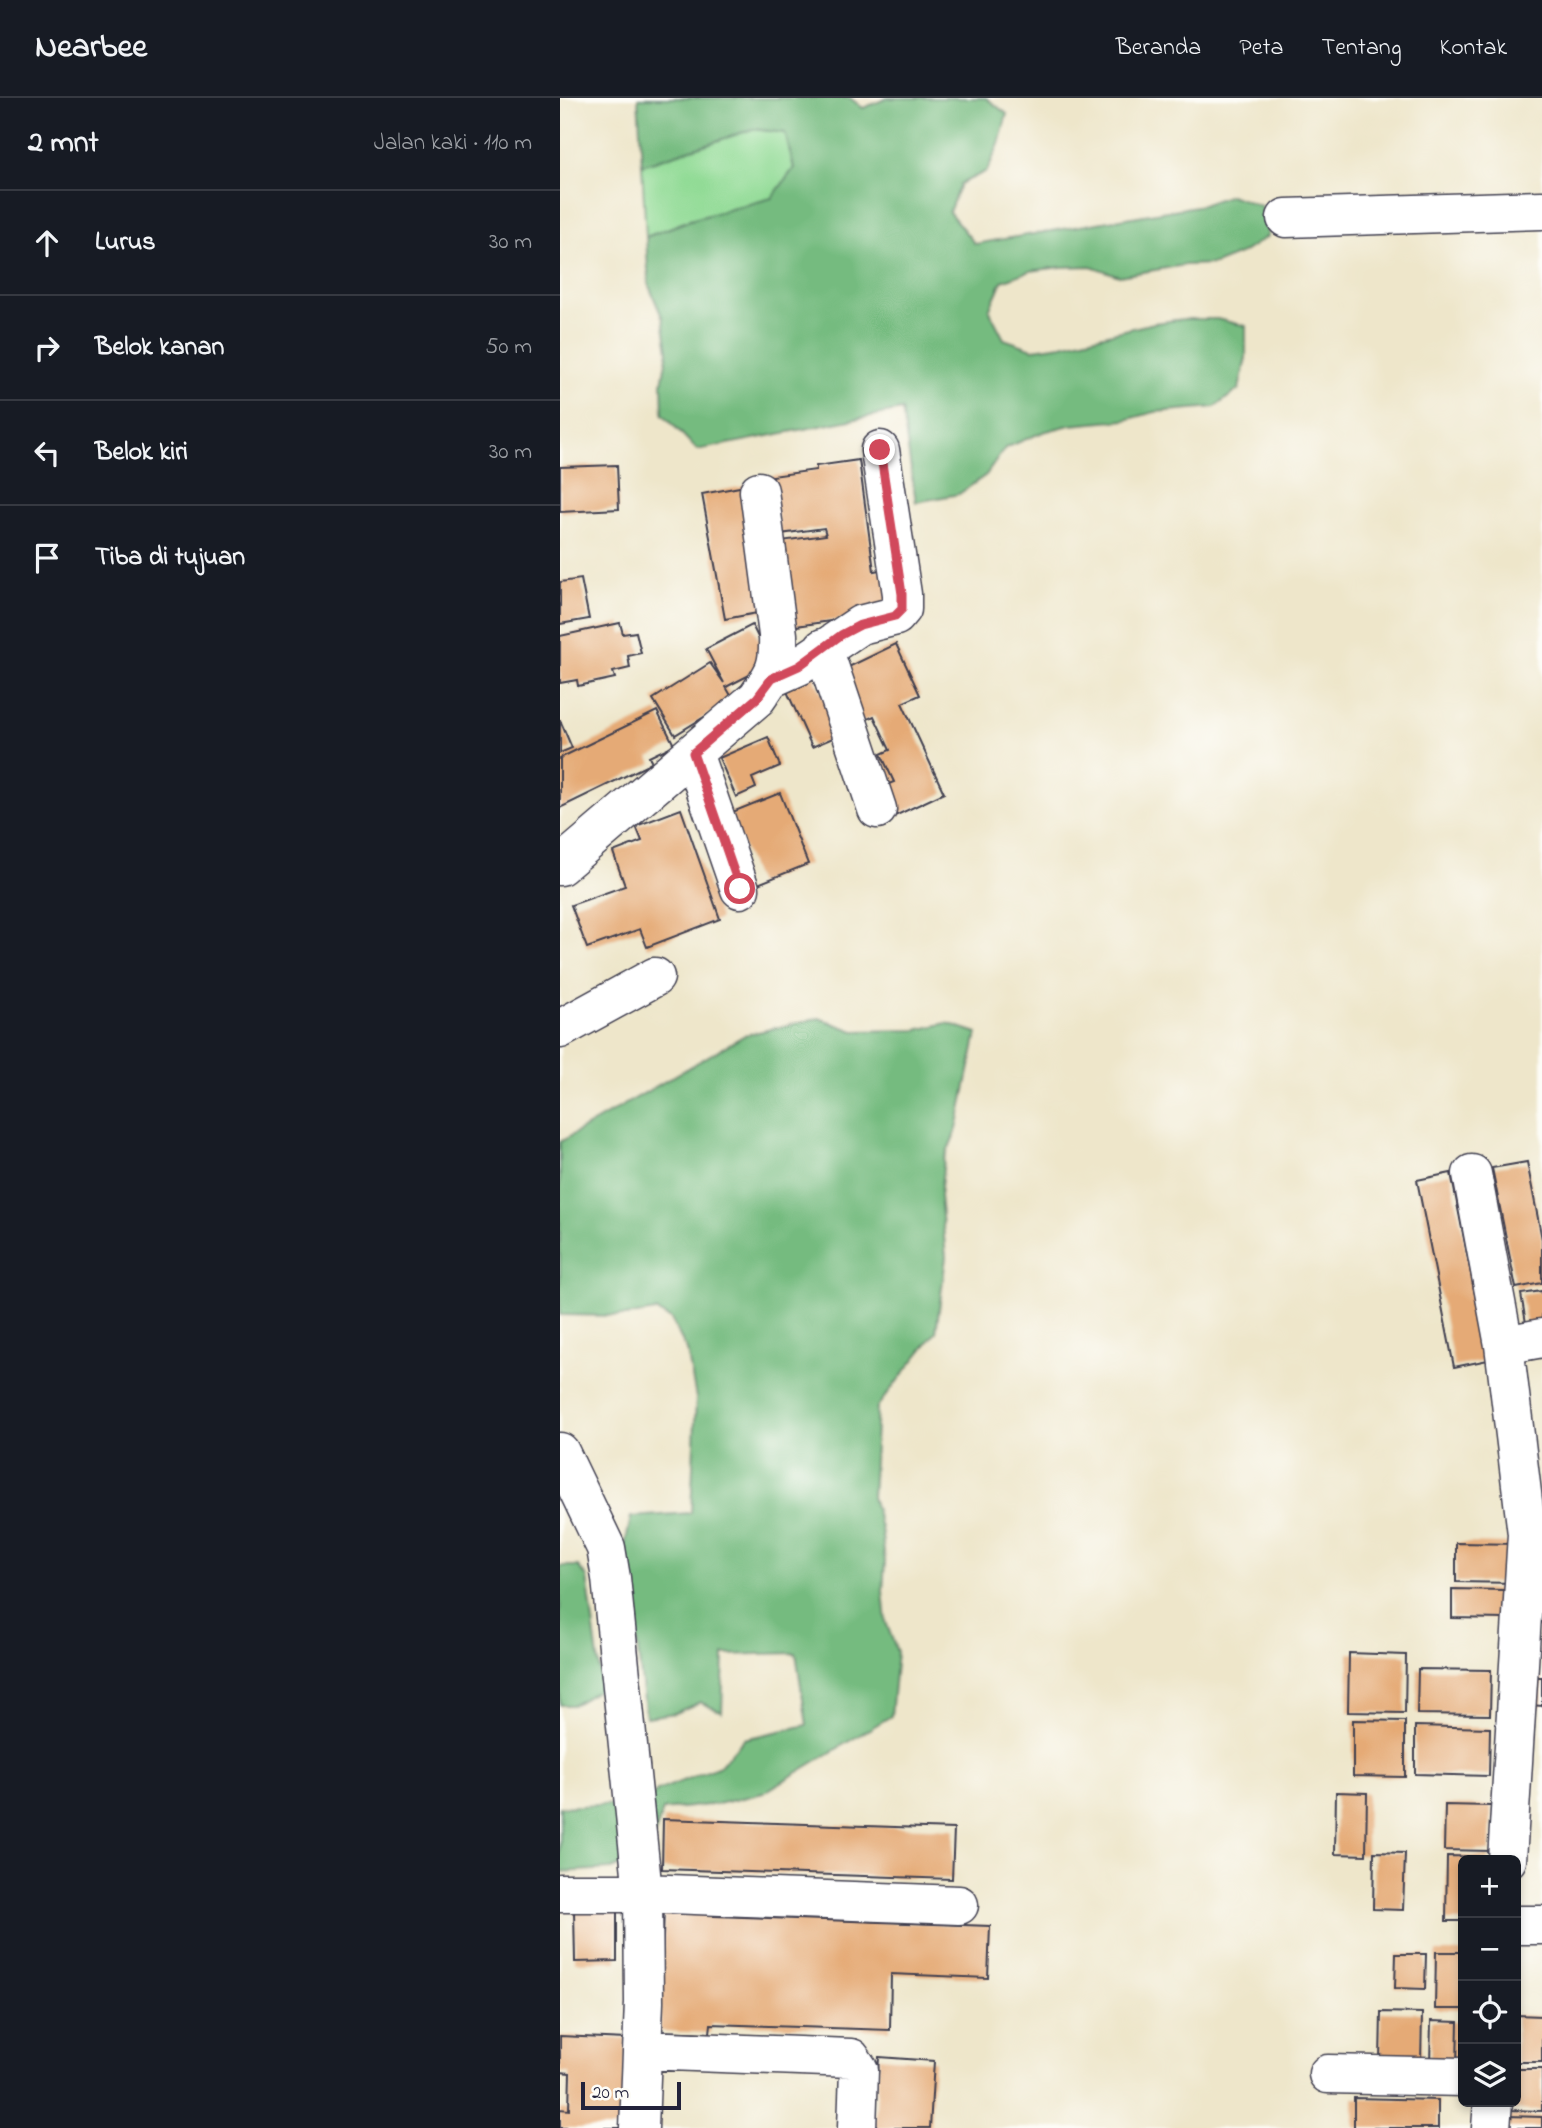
<!DOCTYPE html>
<html lang="id">
<meta charset="utf-8">
<style>
body{margin:0;font-family:"Indie Flower",sans-serif;background:#20242c;color:#f1f3f6}
.controls{position:absolute;right:21px;bottom:21px;display:grid;overflow:hidden;border-radius:10px;box-shadow:0 4px 10px #0003}
.controls button{width:63px;height:63px;display:grid;place-items:center;padding:0;border:0;border-bottom:2px solid #363941;background:#171b24;color:#f1f3f6;font:35px sans-serif}
.scale{position:absolute;left:21px;bottom:18px;width:100px;box-sizing:border-box;padding-left:7px;border:4px solid #22223b;border-top:0;font-size:19px;line-height:24px;white-space:nowrap;color:#22223b;-webkit-text-stroke:5px #fdfcf7;paint-order:stroke}
.stop{position:absolute;width:21px;height:21px;margin:-16px;border:5px solid #d1495b;border-radius:50%;background:#fff}
.stop.end{background:#d1495b;border-color:#fff;box-shadow:0 2px 7px #0008}
.list{margin:0;padding:0;list-style:none}
h2{display:flex;justify-content:space-between;align-items:center;height:91px;margin:0;padding:0 28px;font-size:30px}
h2 small{font-size:23px;font-weight:400;color:#9ea1a6}
.list li{display:grid;grid-template-columns:46px 1fr auto;gap:21px;align-items:center;box-sizing:border-box;height:105px;padding:0 28px;border-top:2px solid #363941}
.list b{display:block;font-size:26px;white-space:nowrap}
.list em{font-size:23px;font-style:normal;color:#9ea1a6}
.icon{flex:none;width:38px;height:38px;fill:none;stroke:currentColor;stroke-width:2;stroke-linecap:round;stroke-linejoin:round}
.map{position:relative;flex:none;width:982px;height:2030px;overflow:hidden}
header{display:flex;align-items:center;gap:42px;box-sizing:border-box;height:98px;padding:0 35px;background:#171b24;border-bottom:2px solid #363941}
header strong{font-size:33px}
nav{display:flex;gap:38px;margin-inline-start:auto;font-size:24px}
main{display:flex}
aside{flex:1;background:#171b24}
.map>svg:first-child{display:block}
.green{fill:#92db96;stroke:#5a7e68;stroke-width:2}
.forest{fill:#75bb7f;stroke:#4c6e5d;stroke-width:2}
.building{fill:#e5aa76}
.lines{fill:none;stroke-linecap:round;stroke-linejoin:round}
.minor-casing{stroke:#413f50;stroke-width:41}
.minor{stroke:#fff;stroke-width:38}
.route{stroke:#d1495b;stroke-width:9}
</style>
<header>
<strong>Nearbee</strong>
<nav><a>Beranda</a><a>Peta</a><a>Tentang</a><a>Kontak</a></nav>
</header>
<main>
<aside>
<h2>2 mnt<small>Jalan kaki · 110 m</small></h2>
<ul class="list">
<li><svg class="icon" aria-label="ahead" viewBox="0 0 24 24"><path d="M12 20V5M6 11l6-6 6 6"/></svg><div><b>Lurus</b></div><em>30 m</em></li>
<li><svg class="icon" aria-label="right" viewBox="0 0 24 24"><path d="M7 20v-9h11M14 6l5 5-5 5"/></svg><div><b>Belok kanan</b></div><em>50 m</em></li>
<li><svg class="icon" aria-label="left" viewBox="0 0 24 24"><path d="M17 20v-9H6M10 6l-5 5 5 5"/></svg><div><b>Belok kiri</b></div><em>30 m</em></li>
<li><svg class="icon" aria-label="arrive" viewBox="0 0 24 24"><path d="M6 21V4h12l-3 4 3 4H6"/></svg><div><b>Tiba di tujuan</b></div></li>
</ul>
</aside>
<div class="map">
<svg width="982" height="2030" viewBox="0 0 982 2030">
<rect width="100%" height="100%" fill="#fdfcf7"/>
<filter id="ink" filterUnits="userSpaceOnUse"><feTurbulence type="fractalNoise" baseFrequency=".0143" numOctaves="2"/><feDisplacementMap in="SourceGraphic" scale="14" xChannelSelector="R" yChannelSelector="G"/><feConvolveMatrix kernelMatrix="1 2 1 2 8 2 1 2 1" color-interpolation-filters="sRGB"/></filter>
<filter id="wash" filterUnits="userSpaceOnUse"><feTurbulence type="fractalNoise" baseFrequency=".00686" numOctaves="4" result="noise"/><feDisplacementMap in="SourceGraphic" scale="28" xChannelSelector="R" yChannelSelector="G"/><feGaussianBlur stdDeviation="1.57" result="paint"/><feColorMatrix in="noise" values="0 0 0 0 0 0 0 0 0 0 0 0 0 0 0 0 0 1.4 0 .05"/><feComposite in="paint" operator="in"/></filter>
<g filter="url(#wash)">
<rect width="100%" height="100%" fill="#eee6ca"/>
<path class="green" d="M 193,31 L 226,35 L 234,70 L 213,100 L 130,122 L 86,139 L 82,67 Z"/>
<path class="forest" d="M 78,0 L 290,0 L 303,10 L 328,0 L 426,0 L 447,16 L 439,46 L 427,73 L 400,86 L 389,114 L 415,146 L 642,107 L 670,97 L 701,108 L 708,138 L 682,155 L 655,166 L 625,167 L 559,178 L 531,168 L 501,169 L 470,173 L 442,183 L 429,212 L 444,241 L 473,251 L 502,247 L 594,225 L 624,221 L 657,221 L 686,228 L 686,260 L 679,291 L 655,309 L 595,314 L 565,322 L 510,327 L 483,334 L 445,350 L 426,377 L 399,396 L 356,404 L 342,312 L 137,352 L 103,316 L 102,285 L 108,253 L 103,221 L 89,188 L 86,139 L 130,122 L 212,100 L 234,70 L 225,35 L 193,31 L 82,67 Z
M 259,920 L 294,933 L 356,932 L 387,925 L 417,935 L 397,1031 L 384,1061 L 380,1098 L 386,1159 L 376,1234 L 317,1309 L 312,1399 L 321,1430 L 325,1463 L 323,1493 L 326,1524 L 337,1554 L 331,1618 L 203,1695 L 158,1706 L 103,1712 L 88,1756 L 51,1771 L 0,1774 L 0,1709 L 86,1705 L 97,1693 L 160,1668 L 184,1641 L 247,1627 L 236,1555 L 164,1557 L 162,1614 L 140,1604 L 115,1615 L 86,1619 L 65,1447 L 71,1419 L 131,1415 L 136,1300 L 127,1252 L 111,1221 L 96,1213 L 65,1218 L 0,1217 L 0,1044 L 185,937 Z
M 0,1468 L 18,1468 L 27,1479 L 42,1590 L 13,1607 L 0,1607 Z"/>
<g id="blocks">
<path class="building" d="M 299,362 L 314,473 L 325,471 L 330,506 L 291,520 L 236,528 L 221,443 L 266,437 L 264,430 L 220,436 L 212,378 L 256,372 L 256,368 Z
M 57,367 L 59,411 L 0,414 L 0,369 Z
M 185,388 L 208,513 L 165,521 L 142,396 Z
M 21,481 L 29,521 L 0,526 L 0,484 Z
M 60,525 L 63,536 L 76,534 L 81,555 L 68,558 L 70,570 L 53,574 L 55,580 L 18,588 L 17,582 L 0,585 L 0,538 Z
M 192,527 L 211,566 L 166,589 L 173,601 L 115,637 L 93,601 L 150,565 L 164,585 L 146,551 Z
M 336,546 L 360,597 L 342,605 L 384,695 L 335,718 L 321,689 L 334,684 L 321,656 L 330,652 L 314,618 L 299,625 L 276,575 Z
M 253,576 L 280,637 L 252,649 L 225,589 Z
M 97,613 L 114,647 L 89,659 L 92,665 L 0,710 L 0,660 Z
M 0,622 L 12,650 L 0,655 Z
M 208,639 L 220,668 L 192,680 L 196,690 L 176,699 L 159,660 Z
M 220,695 L 248,766 L 198,786 L 170,715 Z
M 121,711 L 160,821 L 87,849 L 80,831 L 27,850 L 11,807 L 65,788 L 53,754 L 82,743 L 76,728 Z
M 967,1064 L 982,1141 L 982,1185 L 956,1190 L 932,1070 Z
M 891,1075 L 928,1262 L 894,1269 L 857,1082 Z
M 982,1193 L 982,1229 L 967,1231 L 961,1196 Z
M 896,1445 L 959,1446 L 958,1485 L 896,1484 Z
M 892,1491 L 945,1492 L 945,1521 L 892,1520 Z
M 789,1555 L 846,1557 L 845,1615 L 788,1614 Z
M 858,1571 L 931,1572 L 930,1617 L 857,1616 Z
M 972,1579 L 982,1579 L 982,1608 L 971,1607 Z
M 793,1622 L 845,1623 L 845,1679 L 793,1678 Z
M 855,1628 L 930,1630 L 929,1678 L 855,1676 Z
M 776,1694 L 807,1695 L 806,1757 L 775,1756 Z
M 885,1707 L 931,1708 L 930,1753 L 884,1752 Z
M 103,1721 L 394,1731 L 392,1781 L 102,1771 Z
M 814,1754 L 845,1755 L 843,1812 L 813,1811 Z
M 887,1758 L 928,1759 L 928,1762 L 903,1762 L 903,1823 L 886,1823 Z
M 104,1809 L 154,1811 L 154,1818 L 430,1828 L 428,1880 L 331,1876 L 330,1932 L 151,1926 L 150,1935 L 100,1933 Z
M 14,1812 L 57,1812 L 57,1863 L 15,1864 Z
M 876,1854 L 903,1854 L 903,1911 L 875,1911 Z
M 836,1856 L 866,1856 L 865,1891 L 835,1890 Z
M 821,1914 L 862,1915 L 861,1964 L 820,1963 Z
M 956,1917 L 982,1918 L 982,1964 L 956,1964 Z
M 871,1923 L 898,1924 L 897,1967 L 870,1967 Z
M 0,1938 L 66,1941 L 63,2030 L 0,2030 L 0,2011 L 9,2012 L 10,1975 L 0,1974 Z
M 319,1959 L 374,1963 L 370,2030 L 315,2030 Z
M 956,1971 L 982,1971 L 982,2013 L 949,2012 L 949,2004 L 956,2004 Z
M 794,2000 L 878,2002 L 878,2030 L 794,2030 Z
M 947,2018 L 982,2019 L 982,2030 L 947,2030 Z"/>
</g>
</g>
<g filter="url(#ink)">
<use href="#blocks" fill-opacity="0" stroke="#413f50" stroke-width="2"/>
<g class="lines">
<g class="minor-casing">
<path id="minor" d="M 726,120 L 982,112
M 263,550 L 317,711
M 212,580 L 239,568 L 300,527 L 336,518 L 342,511 L 342,496 L 320,352
M 133,655 L 180,791
M 0,768 L 197,600 C 215,574 219,569 218,537 L 199,393
M 0,931 L 95,879
M 912,1076 L 944,1247 L 967,1436 L 947,1762
M 944,1247 L 982,1240
M 0,1354 L 46,1450 L 51,1480 L 83,1795 L 84,1904 L 79,2030
M 0,1795 L 83,1795 L 399,1807
M 956,1827 L 982,1827
M 83,1952 L 291,1960 L 299,1972 L 297,2030
M 768,1976 L 903,1979
M 931,2030 L 933,2004"/>
</g>
<use href="#minor" class="minor"/>
</g>
</g>
<g class="lines" filter="url(#ink)">
<path class="route" d="M 180,791 L 133,655 L 197,600 L 212,580 L 239,568 L 281,537 L 300,527 L 335,518 L 342,511 L 342,496 L 320,352"/>
</g>
</svg>
<div class="controls">
<button>+</button>
<button>−</button>
<button><svg class="icon" aria-label="locate" viewBox="0 0 24 24"><circle cx="12" cy="12" r="6"/><path d="M12 2v4M12 18v4M2 12h4M18 12h4"/></svg></button>
<button><svg class="icon" aria-label="layers" viewBox="0 0 24 24"><path d="M12 4l9 5-9 5-9-5zM3 14l9 5 9-5"/></svg></button>
</div>
<div class="scale">20 m</div>
<div class="stop" style="left:180px;top:791px"></div>
<div class="stop end" style="left:320px;top:352px"></div>
</div>
</main>
